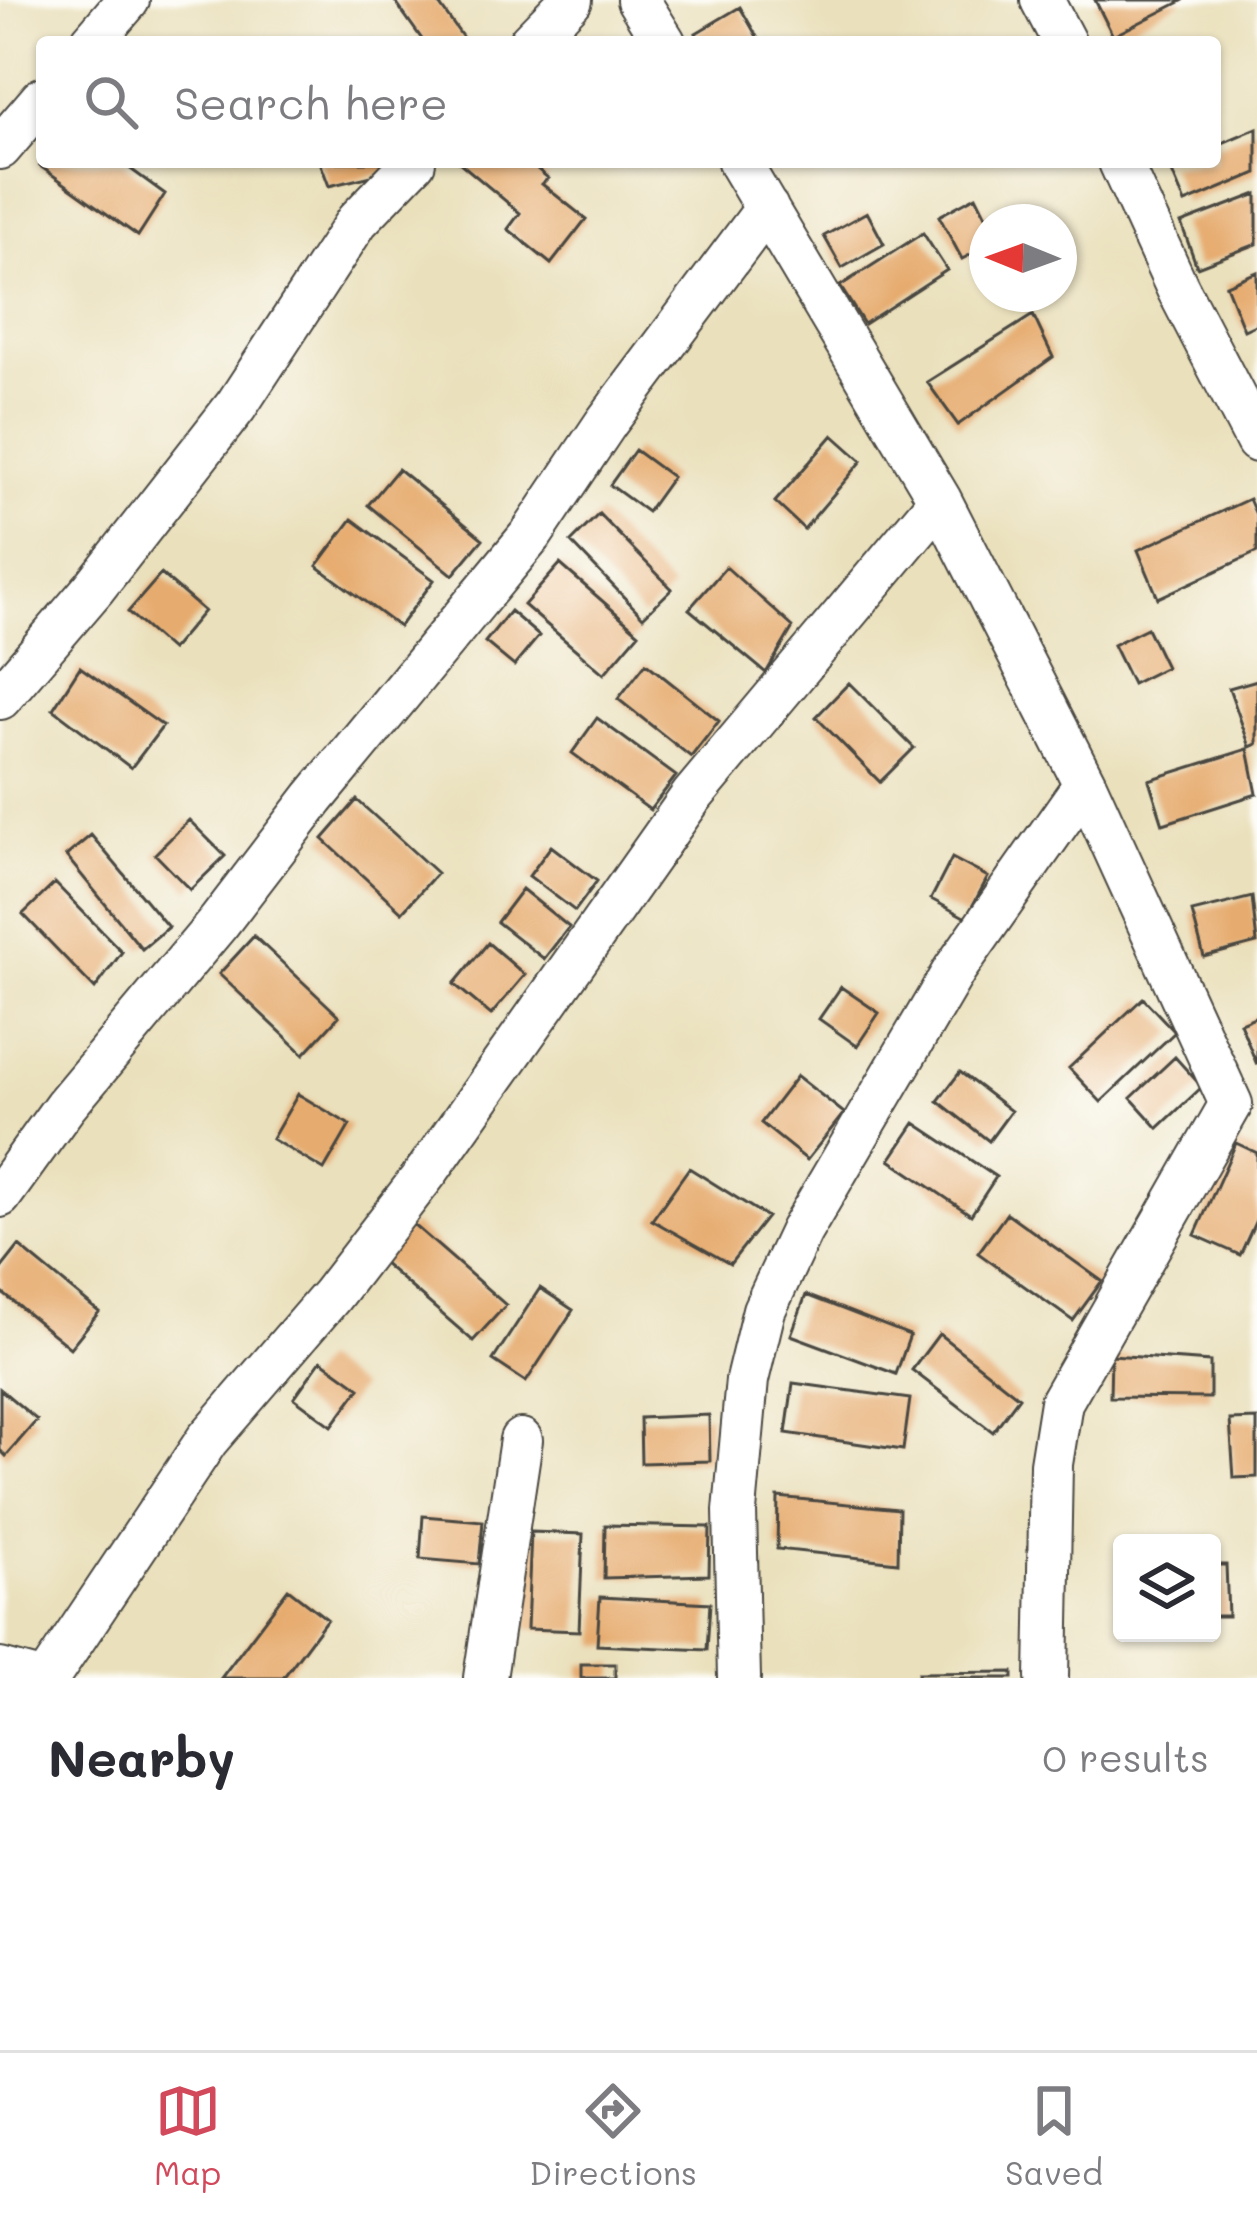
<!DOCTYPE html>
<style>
body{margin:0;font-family:Mali,sans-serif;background:#f2f2f3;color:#2b2b33}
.controls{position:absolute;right:36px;bottom:36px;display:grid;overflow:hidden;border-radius:12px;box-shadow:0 3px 9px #0004}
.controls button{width:108px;height:108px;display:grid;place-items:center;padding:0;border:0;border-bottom:3px solid #e1e1e2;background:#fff;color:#2b2b33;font:60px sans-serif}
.compass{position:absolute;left:969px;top:204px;width:108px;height:108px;border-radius:50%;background:#fff;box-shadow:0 3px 9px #0004;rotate:271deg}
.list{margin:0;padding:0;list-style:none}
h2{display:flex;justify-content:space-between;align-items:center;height:156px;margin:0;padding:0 48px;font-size:51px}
h2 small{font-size:39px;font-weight:400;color:#7c7c81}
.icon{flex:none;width:66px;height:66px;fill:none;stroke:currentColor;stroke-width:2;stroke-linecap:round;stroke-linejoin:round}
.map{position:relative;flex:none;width:1257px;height:1678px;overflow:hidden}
.search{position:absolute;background:#fff;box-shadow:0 3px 9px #0004;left:36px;right:36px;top:36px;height:132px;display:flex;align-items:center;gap:30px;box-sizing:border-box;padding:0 42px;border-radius:12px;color:#7c7c81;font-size:45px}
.sheet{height:372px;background:#fff}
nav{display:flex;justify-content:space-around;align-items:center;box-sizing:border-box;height:168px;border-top:3px solid #e1e1e2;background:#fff;font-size:33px;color:#7c7c81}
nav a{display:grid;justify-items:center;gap:6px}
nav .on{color:#d1495b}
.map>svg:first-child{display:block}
.building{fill:#e6ab6e}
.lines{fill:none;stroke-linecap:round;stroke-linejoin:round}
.minor-casing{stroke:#484641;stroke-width:46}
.minor{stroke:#fff;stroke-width:42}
</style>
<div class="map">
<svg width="1257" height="1678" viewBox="0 0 1257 1678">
<rect width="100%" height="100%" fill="#fdfcf7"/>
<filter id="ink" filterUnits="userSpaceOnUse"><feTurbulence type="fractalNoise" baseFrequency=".00833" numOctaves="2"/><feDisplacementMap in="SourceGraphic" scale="24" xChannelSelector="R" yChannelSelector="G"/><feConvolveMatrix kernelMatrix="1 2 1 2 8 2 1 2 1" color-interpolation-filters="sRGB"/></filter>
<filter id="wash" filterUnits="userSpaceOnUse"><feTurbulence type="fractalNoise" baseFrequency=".004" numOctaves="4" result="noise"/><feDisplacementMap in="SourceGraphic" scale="48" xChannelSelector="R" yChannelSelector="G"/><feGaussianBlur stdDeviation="2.7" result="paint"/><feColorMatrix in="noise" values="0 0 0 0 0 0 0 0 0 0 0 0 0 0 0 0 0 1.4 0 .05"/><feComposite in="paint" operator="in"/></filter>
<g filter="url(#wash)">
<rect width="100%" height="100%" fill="#eae0bc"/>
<g id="blocks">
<path class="building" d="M 394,0 L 436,0 L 466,42 L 424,42 Z
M 1095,0 L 1184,0 L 1113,36 Z
M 740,7 L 760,42 L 701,42 L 696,33 Z
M 1257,128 L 1257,173 L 1185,203 L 1169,165 L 1215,162 L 1215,146 Z
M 44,162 L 121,162 L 165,194 L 138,236 L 40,166 Z
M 320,162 L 389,162 L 393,171 L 329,186 Z
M 459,162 L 529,162 L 548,178 L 542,184 L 586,219 L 551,264 L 508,229 L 520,213 Z
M 1257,194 L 1257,244 L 1197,267 L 1181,223 Z
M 976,196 L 989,222 L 987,246 L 962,259 L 939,216 Z
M 867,212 L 884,244 L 842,268 L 824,236 Z
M 923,233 L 947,270 L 864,324 L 840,286 Z
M 1257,272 L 1257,324 L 1244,330 L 1226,285 Z
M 1033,315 L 1053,357 L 958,425 L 927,382 Z
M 833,435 L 862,461 L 804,529 L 775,502 Z
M 635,450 L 672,477 L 647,512 L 610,485 Z
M 398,469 L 483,539 L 453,575 L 368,505 Z
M 1249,499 L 1257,517 L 1257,552 L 1158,598 L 1138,550 Z
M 599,514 L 672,589 L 643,617 L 571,542 Z
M 352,519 L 434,580 L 399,627 L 317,566 Z
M 560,564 L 639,633 L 604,674 L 524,605 Z
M 726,567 L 793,627 L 766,673 L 689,609 Z
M 161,574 L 204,611 L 171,650 L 128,612 Z
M 510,611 L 539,636 L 514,666 L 485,642 Z
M 1147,628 L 1166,667 L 1132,684 L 1113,645 Z
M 646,663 L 719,721 L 691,757 L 618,699 Z
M 80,667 L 163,726 L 131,768 L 53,709 Z
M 1257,680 L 1257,744 L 1250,747 L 1229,688 Z
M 849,683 L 914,748 L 880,782 L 816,717 Z
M 597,718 L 676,776 L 650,810 L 572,753 Z
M 1248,749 L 1257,794 L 1163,824 L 1149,780 Z
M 357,800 L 437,873 L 402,912 L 323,839 Z
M 189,820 L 225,856 L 190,890 L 155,854 Z
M 91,835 L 168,927 L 142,949 L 66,856 Z
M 551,846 L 597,881 L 575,911 L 529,876 Z
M 952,858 L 988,877 L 966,918 L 931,899 Z
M 55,883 L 122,952 L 95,989 L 23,914 Z
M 522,889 L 569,927 L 544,959 L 497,922 Z
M 1252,897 L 1257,943 L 1204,957 L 1192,912 Z
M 254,936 L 339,1016 L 304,1054 L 219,974 Z
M 488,943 L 525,975 L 491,1015 L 454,984 Z
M 841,987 L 879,1013 L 857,1046 L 819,1019 Z
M 1143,998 L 1175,1032 L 1101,1102 L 1069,1068 Z
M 1257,1016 L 1257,1065 L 1240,1023 Z
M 1175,1057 L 1202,1087 L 1158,1128 L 1131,1098 Z
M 960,1072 L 1011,1111 L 989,1141 L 938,1101 Z
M 797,1076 L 844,1113 L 807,1160 L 761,1123 Z
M 298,1094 L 350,1125 L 324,1170 L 272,1139 Z
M 915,1123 L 996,1177 L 971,1215 L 890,1160 Z
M 1236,1143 L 1257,1153 L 1257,1218 L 1240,1255 L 1195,1235 Z
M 689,1168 L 767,1217 L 730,1264 L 652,1220 Z
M 1007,1213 L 1102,1281 L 1073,1321 L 978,1253 Z
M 413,1224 L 506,1305 L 473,1341 L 381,1261 Z
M 19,1246 L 99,1312 L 70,1348 L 0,1291 L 0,1270 Z
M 540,1288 L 573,1310 L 526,1382 L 493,1360 Z
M 806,1295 L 910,1335 L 896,1374 L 791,1335 Z
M 939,1334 L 1019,1397 L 993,1432 L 912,1370 Z
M 1111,1355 L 1210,1362 L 1210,1398 L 1110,1397 Z
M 321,1360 L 360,1388 L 332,1426 L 294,1398 Z
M 793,1383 L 910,1399 L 903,1450 L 786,1433 Z
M 0,1389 L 37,1420 L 6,1456 L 0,1450 Z
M 709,1415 L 710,1461 L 641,1463 L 640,1418 Z
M 1257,1419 L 1257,1477 L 1234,1478 L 1230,1420 Z
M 778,1497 L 899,1509 L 898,1562 L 777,1549 Z
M 423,1516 L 483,1521 L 479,1564 L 420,1559 Z
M 605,1525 L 710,1527 L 709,1575 L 604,1578 Z
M 531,1532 L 583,1534 L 579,1631 L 527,1629 Z
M 1212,1565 L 1226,1565 L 1228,1616 L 1212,1616 Z
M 288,1589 L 327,1619 L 283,1678 L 221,1678 Z
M 600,1597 L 710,1603 L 707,1650 L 597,1645 Z
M 581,1664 L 615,1664 L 615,1678 L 581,1678 Z
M 1013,1672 L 1013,1678 L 918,1678 L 918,1673 Z"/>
</g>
</g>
<g filter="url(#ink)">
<use href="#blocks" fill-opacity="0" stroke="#484641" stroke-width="3"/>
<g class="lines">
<g class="minor-casing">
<path id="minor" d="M 638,0 L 664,42
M 1042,0 L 1064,42
M 92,42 L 128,0
M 530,42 L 571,0
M 0,148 L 42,99
M 739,162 L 940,500 L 1085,784 L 1231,1104 L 1061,1402 L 1051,1464 L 1047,1678
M 1120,162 L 1178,289 L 1257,441
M 0,698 L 94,588 L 236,406 L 357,221 L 414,162
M 0,1196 L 65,1106 L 219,922 L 314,798 L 531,535 L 606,423 L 767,208
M 0,1670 L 30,1678
M 48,1678 L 207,1440 L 331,1296 L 428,1170 L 692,796 L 940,500
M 485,1678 L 521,1440
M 739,1678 L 735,1511 L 747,1380 L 764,1310 L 801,1231 L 955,969 L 1085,784"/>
</g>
<use href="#minor" class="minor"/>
</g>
</g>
</svg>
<div class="controls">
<button><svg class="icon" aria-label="layers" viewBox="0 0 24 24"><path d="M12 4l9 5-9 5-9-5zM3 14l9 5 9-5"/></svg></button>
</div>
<svg class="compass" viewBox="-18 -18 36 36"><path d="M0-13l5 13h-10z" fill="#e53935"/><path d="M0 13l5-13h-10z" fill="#7c7c81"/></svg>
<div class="search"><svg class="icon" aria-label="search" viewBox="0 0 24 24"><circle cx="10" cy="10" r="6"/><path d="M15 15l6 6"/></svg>Search here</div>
</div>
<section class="sheet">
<h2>Nearby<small>0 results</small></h2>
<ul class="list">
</ul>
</section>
<nav>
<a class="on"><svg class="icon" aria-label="map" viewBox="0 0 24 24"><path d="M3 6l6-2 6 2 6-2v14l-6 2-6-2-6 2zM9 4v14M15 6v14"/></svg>Map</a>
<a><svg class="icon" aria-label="directions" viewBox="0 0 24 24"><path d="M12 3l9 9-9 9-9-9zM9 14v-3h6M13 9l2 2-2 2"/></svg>Directions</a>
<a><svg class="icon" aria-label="saved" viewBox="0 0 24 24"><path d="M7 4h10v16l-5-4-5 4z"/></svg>Saved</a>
</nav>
